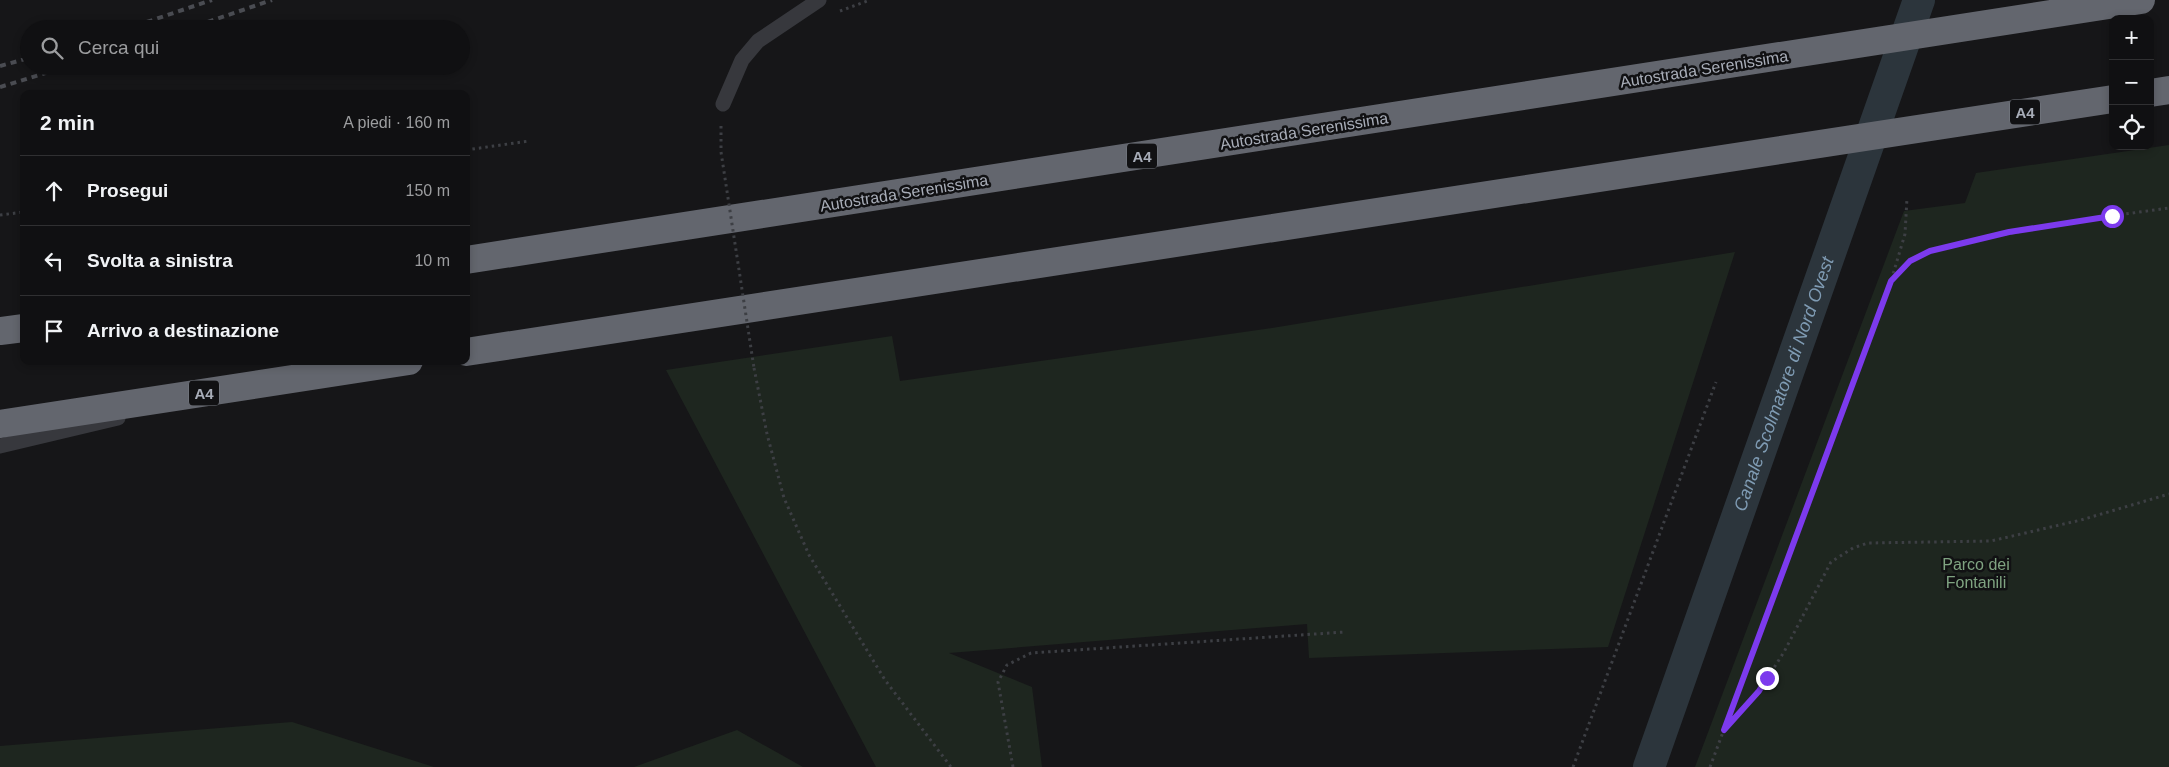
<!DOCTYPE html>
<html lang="it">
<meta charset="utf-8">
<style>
body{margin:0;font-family:Arial,sans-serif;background:#19191b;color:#f1f3f6}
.controls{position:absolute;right:15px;top:15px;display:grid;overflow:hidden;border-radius:10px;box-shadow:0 2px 8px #0003}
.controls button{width:45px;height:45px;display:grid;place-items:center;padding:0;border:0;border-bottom:1px solid #303032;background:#101012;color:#f1f3f6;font:25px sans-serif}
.stop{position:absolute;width:15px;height:15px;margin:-11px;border:4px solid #7c3aed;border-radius:50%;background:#fff}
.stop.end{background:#7c3aed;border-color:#fff;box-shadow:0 1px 5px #0008}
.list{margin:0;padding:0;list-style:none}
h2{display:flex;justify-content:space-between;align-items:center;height:65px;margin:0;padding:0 20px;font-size:21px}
h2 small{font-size:16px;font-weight:400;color:#9c9d9f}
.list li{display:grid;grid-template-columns:32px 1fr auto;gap:15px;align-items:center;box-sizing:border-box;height:70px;padding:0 20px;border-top:1px solid #303032}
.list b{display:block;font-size:19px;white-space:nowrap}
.list em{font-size:16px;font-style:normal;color:#9c9d9f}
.icon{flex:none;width:28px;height:28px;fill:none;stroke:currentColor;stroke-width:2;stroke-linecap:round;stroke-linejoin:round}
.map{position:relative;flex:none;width:2169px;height:767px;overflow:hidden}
.search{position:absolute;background:#101012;box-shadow:0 2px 8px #0003;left:20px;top:20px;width:450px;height:55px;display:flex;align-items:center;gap:12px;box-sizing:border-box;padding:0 18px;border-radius:28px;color:#9c9d9f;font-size:19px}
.panel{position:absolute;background:#101012;box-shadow:0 2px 8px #0003;left:20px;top:90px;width:450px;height:275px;border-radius:10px}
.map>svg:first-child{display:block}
.green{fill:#1e261f}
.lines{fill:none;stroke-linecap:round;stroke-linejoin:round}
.canal{stroke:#2c353c;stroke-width:32}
.path{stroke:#3d3f44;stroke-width:3;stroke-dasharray:2.5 4;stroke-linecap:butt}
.lane{stroke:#37383d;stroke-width:15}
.highway{stroke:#63666e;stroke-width:28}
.rail{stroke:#4a4c52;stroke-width:4;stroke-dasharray:6 5;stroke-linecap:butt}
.path-bridge{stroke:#3d3f44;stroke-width:3;stroke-dasharray:2.5 4;stroke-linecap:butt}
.route{stroke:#7c3aed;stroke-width:6}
.labels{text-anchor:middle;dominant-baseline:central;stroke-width:5;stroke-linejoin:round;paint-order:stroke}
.shield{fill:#111113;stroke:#7b7e86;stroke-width:1}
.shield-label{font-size:15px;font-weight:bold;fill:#a8adb8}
.street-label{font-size:16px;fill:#a8adb8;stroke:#111113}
.park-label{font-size:16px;fill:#7fa381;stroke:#111113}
.water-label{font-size:18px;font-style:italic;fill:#7f9bb3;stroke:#111113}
</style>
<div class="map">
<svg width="2169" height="767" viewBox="0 0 2169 767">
<rect width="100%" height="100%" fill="#161618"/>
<path class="green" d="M 2169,145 L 2169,767 L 1695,767 L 1904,211 L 1965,203 L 1976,173 Z
M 1735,252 L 1608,647 L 1309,658 L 1307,624 L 949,653 L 1032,687 L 1042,767 L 876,767 L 666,370 L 892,336 L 900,381 L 1272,328 Z
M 292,722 L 434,767 L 0,767 L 0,746 Z
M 737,730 L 803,767 L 634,767 Z"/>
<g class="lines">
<path class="canal" id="s1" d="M 1649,767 L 1919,0"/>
<path class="path" d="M 840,11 L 870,0
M 721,126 L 721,152
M 466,150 L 529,141
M 0,215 L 24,212
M 1893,279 L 1910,261 L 1930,251 L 1965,242 L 2074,221 L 2169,208
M 754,368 L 767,434 L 784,498 L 809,555 L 885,680 L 951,767
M 1726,728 L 1759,691 L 1784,652 L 1831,562 L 1853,548 L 1868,543 L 1991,541 L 2081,520 L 2169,494
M 1013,767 L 998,682 L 1007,665 L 1031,653 L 1345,632
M 1573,767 L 1716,382
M 1710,767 L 1891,281 L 1905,234 L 1907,198"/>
<path class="lane" d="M 723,104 L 742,60 L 758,41 L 819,0
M 0,446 L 118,418"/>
<path class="highway" d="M 2150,93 L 2169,90
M 466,260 L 2141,0
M 0,331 L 24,328
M 466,352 L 2113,99
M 0,424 L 409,361"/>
<path class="rail" d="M 126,29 L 212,0
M 187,29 L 272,0
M 0,66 L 29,58
M 0,87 L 69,66"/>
<path class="path-bridge" d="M 721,152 L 754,368"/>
</g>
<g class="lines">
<path class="route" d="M 1767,678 L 1759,691 L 1724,730 L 1891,281 L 1910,261 L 1930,251 L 2009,232 L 2112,216"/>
</g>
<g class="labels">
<g class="shield">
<rect x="2010" y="99.5" width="30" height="25" rx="4"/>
<rect x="1127" y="143.5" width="30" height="25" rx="4"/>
<rect x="189" y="380.5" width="30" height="25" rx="4"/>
</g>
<g class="shield-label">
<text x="2025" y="112">A4</text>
<text x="1142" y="156">A4</text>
<text x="204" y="393">A4</text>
</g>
<g class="street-label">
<text transform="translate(1704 69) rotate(-9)">Autostrada Serenissima</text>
<text transform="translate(1304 131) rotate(-9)">Autostrada Serenissima</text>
<text transform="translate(904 193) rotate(-9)">Autostrada Serenissima</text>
</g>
<g class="park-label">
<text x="1976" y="564">Parco dei<tspan x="1976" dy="18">Fontanili</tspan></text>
</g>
<g class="water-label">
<text stroke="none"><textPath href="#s1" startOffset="406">Canale Scolmatore di Nord Ovest</textPath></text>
</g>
</g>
</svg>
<div class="controls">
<button>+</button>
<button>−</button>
<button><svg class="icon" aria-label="locate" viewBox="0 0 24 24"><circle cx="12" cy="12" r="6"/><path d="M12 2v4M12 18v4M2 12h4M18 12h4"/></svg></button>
</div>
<div class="stop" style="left:2112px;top:216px"></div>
<div class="stop end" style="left:1767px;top:678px"></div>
<div class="search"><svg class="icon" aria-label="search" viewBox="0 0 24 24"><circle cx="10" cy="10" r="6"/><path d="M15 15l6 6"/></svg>Cerca qui</div>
<section class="panel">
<h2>2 min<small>A piedi · 160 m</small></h2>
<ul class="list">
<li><svg class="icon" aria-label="ahead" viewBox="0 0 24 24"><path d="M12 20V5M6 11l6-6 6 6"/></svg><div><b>Prosegui</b></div><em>150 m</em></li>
<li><svg class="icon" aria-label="left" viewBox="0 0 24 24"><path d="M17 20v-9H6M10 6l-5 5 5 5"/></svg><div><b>Svolta a sinistra</b></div><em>10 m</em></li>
<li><svg class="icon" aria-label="arrive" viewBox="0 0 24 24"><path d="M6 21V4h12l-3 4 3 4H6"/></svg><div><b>Arrivo a destinazione</b></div></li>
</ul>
</section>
</div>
